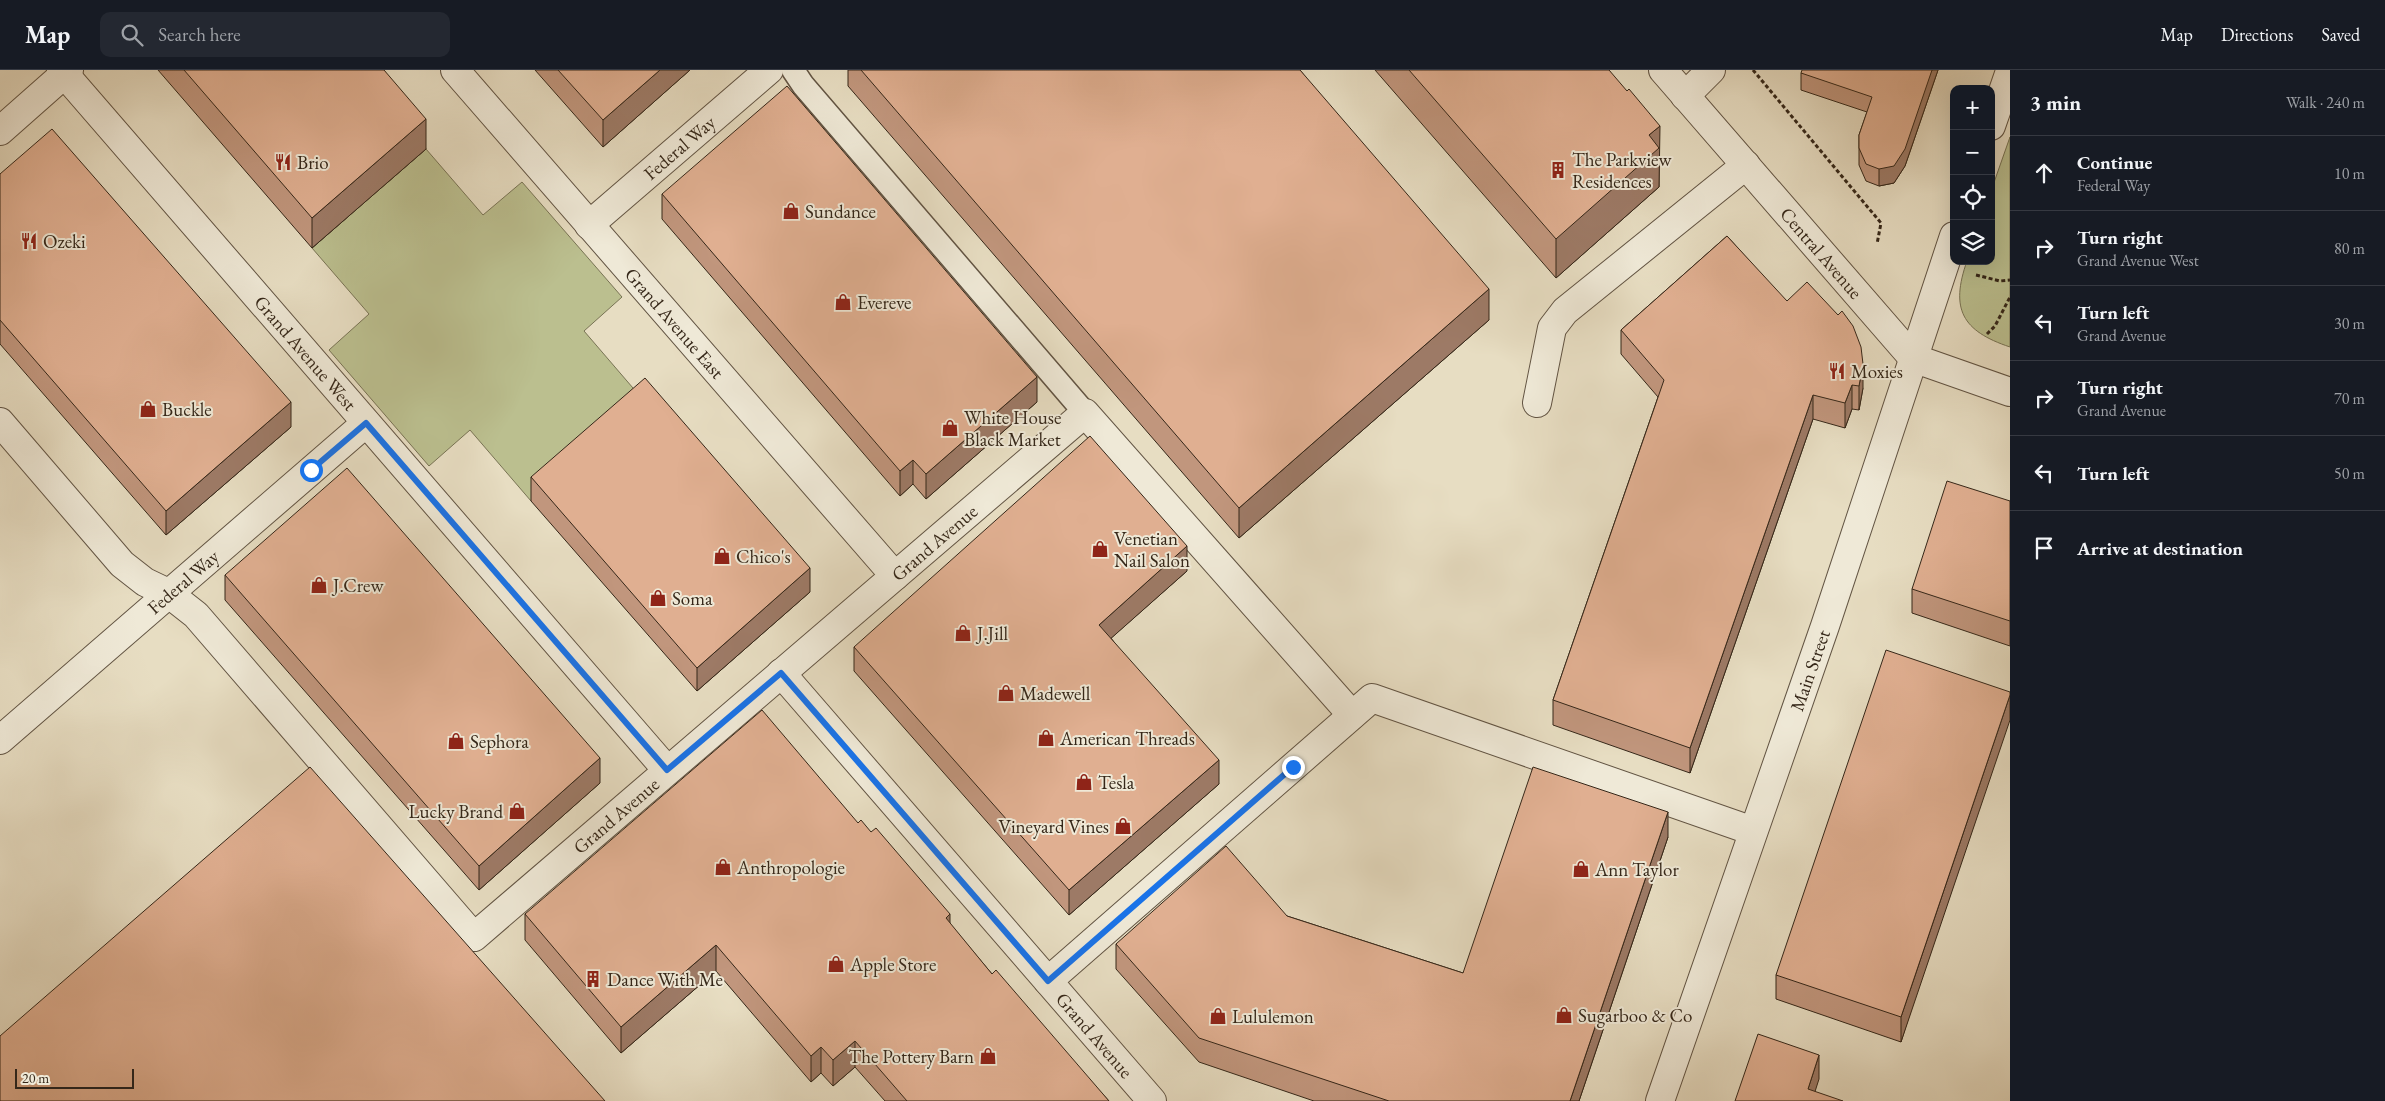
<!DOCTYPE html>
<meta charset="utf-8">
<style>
body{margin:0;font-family:"EB Garamond",serif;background:#242831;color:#f1f3f6}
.controls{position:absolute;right:15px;top:15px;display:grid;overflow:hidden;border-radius:10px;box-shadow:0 5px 20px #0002}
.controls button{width:45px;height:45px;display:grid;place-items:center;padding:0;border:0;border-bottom:1px solid #363941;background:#171b24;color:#f1f3f6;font:25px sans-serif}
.scale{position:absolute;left:15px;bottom:12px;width:119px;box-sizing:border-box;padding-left:5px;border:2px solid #352719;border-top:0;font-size:14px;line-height:18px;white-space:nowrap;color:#352719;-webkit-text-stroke:4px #efe9d7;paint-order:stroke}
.stop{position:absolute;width:15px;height:15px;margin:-11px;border:4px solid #1a73e8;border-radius:50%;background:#fff}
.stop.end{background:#1a73e8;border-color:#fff;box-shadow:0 1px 5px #0008}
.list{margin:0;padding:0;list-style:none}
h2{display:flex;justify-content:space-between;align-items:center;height:65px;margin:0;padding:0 20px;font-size:21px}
h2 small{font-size:16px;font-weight:400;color:#9ea1a6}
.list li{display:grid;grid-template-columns:32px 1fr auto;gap:15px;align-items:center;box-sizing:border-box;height:75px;padding:0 20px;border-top:1px solid #363941}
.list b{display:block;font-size:19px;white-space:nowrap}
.list p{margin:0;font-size:16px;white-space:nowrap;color:#9ea1a6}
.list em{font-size:16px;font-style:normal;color:#9ea1a6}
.icon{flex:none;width:28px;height:28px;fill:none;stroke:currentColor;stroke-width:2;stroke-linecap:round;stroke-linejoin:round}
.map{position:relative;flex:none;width:2010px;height:1031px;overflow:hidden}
header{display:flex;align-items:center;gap:30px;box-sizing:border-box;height:70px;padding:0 25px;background:#171b24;border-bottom:1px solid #363941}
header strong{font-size:24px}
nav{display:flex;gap:28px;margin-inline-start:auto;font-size:18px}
.search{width:350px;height:45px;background:#242831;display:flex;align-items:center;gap:12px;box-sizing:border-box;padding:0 18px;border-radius:10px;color:#9ea1a6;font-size:19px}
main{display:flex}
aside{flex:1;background:#171b24}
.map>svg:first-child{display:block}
.green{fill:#bbbf8f;stroke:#787354}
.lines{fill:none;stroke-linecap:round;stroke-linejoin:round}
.service-casing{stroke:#625443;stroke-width:25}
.minor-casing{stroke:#625443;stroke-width:30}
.path{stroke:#352719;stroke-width:3;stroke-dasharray:4 2.5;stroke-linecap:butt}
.service{stroke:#efe9d7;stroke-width:22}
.minor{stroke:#efe9d7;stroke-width:28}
.wall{fill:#c1967d;stroke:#352719}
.shaded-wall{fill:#9d7a66;stroke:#352719}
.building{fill:#e0af91;stroke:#352719}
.route{stroke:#1a73e8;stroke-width:6}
.labels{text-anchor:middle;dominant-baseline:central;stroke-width:4;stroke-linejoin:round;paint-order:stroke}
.street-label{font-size:19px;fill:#352719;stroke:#efe9d7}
.poi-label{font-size:19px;fill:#352719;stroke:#efe9d7;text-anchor:start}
</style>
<header>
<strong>Map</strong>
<div class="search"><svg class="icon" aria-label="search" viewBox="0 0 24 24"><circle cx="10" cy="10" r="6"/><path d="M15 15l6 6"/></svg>Search here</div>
<nav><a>Map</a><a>Directions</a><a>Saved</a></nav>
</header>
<main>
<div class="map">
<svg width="2010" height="1031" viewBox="0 0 2010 1031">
<rect width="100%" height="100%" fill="#e7ddc2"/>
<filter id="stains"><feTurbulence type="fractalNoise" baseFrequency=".004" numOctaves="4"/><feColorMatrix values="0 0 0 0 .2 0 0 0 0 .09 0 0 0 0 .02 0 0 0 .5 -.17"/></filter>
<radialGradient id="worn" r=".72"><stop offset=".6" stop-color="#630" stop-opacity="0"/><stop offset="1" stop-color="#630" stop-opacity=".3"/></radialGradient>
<path class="green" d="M 2010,67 L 2010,277 C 1962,261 1950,239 1967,191 L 1991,191 L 1991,121 Z
M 426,79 L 483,145 L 522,112 L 622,227 L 584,261 L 645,332 L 531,431 L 470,360 L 429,396 L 329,280 L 369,244 L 312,178 L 349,146 L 313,105 L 387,113 Z"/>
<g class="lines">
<g class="service-casing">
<path id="service" d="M 793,0 L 803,15 L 1085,343"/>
</g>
<g class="minor-casing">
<g id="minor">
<path id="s1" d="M 61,0 L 667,700"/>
<path id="s2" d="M 455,0 L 895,506"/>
<path id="s3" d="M 1663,0 L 1913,288 L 2010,322"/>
<path d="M 1685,26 L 1711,0"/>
<path d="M 1991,56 L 2010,1"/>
<path d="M 0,61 L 69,0"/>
<path id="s4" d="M 589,155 L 769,0"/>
<path d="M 1537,333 L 1552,258 L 1565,241 L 1746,95"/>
<path id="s5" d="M 0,352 L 122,494 L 145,512 L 168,523 L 196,545 L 474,867 L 1085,343 L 1352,645"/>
<path id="s6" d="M 781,603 L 1152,1031"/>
<path id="s7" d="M 0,670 L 366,353"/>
<path d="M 1048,911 L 1372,628 L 1753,761"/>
<path id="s8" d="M 1660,1031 L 1825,556 L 1954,166"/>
</g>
</g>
<path class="path" d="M 1753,0 L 1881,153 L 1877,174
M 1976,205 L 2000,211 L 2010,210
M 1987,264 L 1995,256 L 2010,227"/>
<use href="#service" class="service"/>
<use href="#minor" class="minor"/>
</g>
<path class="wall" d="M 158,0 L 384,0 L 426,79 L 312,178 Z
M 535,0 L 690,0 L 603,77 Z
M 848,0 L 1300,0 L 1489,250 L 1239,468 L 848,16 Z
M 1375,0 L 1609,0 L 1660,95 L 1659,95 L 1659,117 L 1556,208 Z
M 1938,0 L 1905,96 L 1894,113 L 1879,116 L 1866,111 L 1859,95 L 1859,65 L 1867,42 L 1801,20 L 1801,3 Z
M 0,104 L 291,357 L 166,465 L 0,274 Z
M 662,124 L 1037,332 L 926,429 L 913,414 L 900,426 L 662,149 Z
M 1727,166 L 1863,318 L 1859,340 L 1852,339 L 1845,358 L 1813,349 L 1690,703 L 1553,655 L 1553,630 L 1658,327 L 1621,284 L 1621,260 Z
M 531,407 L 810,522 L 697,621 L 531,431 Z
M 2010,431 L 2010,576 L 1912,543 L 1912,519 Z
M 1187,501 L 1111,568 L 1219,714 L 1069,845 L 854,601 L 854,577 Z
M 225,505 L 600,713 L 479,820 L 225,530 Z
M 2010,622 L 1901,972 L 1776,929 L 1776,905 Z
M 1668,767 L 1579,1031 L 1314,1031 L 1199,992 L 1116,899 L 1116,874 L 1287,846 L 1463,903 Z
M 525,844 L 950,854 L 992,904 L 1109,1031 L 885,1031 L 855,997 L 833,1016 L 821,1003 L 811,1012 L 716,901 L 621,983 L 525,870 Z"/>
<path class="shaded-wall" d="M 660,0 L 690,0 L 603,77 L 603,50 Z
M 1932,0 L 1938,0 L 1905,96 L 1894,113 L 1879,116 L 1879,99 Z
M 426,49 L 426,79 L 312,178 L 312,148 Z
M 1660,56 L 1659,117 L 1556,208 L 1556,169 L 1649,65 Z
M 1489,219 L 1489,250 L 1239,468 L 1239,438 Z
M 1863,294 L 1863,318 L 1859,340 L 1859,316 Z
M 1037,307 L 1037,332 L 926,429 L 926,404 Z
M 1852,315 L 1852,339 L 1845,358 L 1845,333 Z
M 1813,325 L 1813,349 L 1690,703 L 1690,678 Z
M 291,332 L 291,357 L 166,465 L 166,441 Z
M 913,390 L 913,414 L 900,426 L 900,401 Z
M 1187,476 L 1187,501 L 1099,579 L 1099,555 Z
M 810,498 L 810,522 L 697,621 L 697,598 Z
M 2010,625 L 2010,650 L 1901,972 L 1901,947 Z
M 600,688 L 600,713 L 479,820 L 479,796 Z
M 1219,690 L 1219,714 L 1069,845 L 1069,820 Z
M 1668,742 L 1668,767 L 1579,1031 L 1570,1031 Z
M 950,844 L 950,870 L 946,848 Z
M 716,875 L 716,901 L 621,983 L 621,957 Z
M 855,971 L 855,997 L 833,1016 L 833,990 Z
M 821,977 L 821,1003 L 811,1012 L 811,986 Z
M 1819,985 L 1819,1009 L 1812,1031 L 1808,1019 Z"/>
<path class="building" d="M 184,0 L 384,0 L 426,49 L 312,148 Z
M 558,0 L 660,0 L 603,50 Z
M 861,0 L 1300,0 L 1489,219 L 1239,438 Z
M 1409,0 L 1609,0 L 1627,21 L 1629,19 L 1660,56 L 1649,65 L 1659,78 L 1556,169 Z
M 1802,0 L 1932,0 L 1905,79 L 1894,96 L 1879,99 L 1866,94 L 1859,78 L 1859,65 L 1872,27 L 1801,3 Z
M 787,16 L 1037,307 L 926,404 L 913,390 L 900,401 L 662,124 Z
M 52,59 L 291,332 L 166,441 L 0,250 L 0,104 Z
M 1727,166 L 1787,231 L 1807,212 L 1838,245 L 1842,241 L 1853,256 L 1861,277 L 1863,294 L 1859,316 L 1852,315 L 1845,333 L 1813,325 L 1690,678 L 1553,630 L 1664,310 L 1621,260 Z
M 645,308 L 810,498 L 697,598 L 531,407 Z
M 1090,366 L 1187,476 L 1099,555 L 1219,690 L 1069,820 L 854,577 Z
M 347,398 L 600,688 L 479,796 L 225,505 Z
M 1947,411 L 2010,431 L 2010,551 L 1912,519 Z
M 1886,580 L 2010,622 L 2010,625 L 1901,947 L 1776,905 Z
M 762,640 L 858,753 L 861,750 L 871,762 L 876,758 L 950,844 L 946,848 L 992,904 L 996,900 L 1109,1031 L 907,1031 L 855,971 L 833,990 L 821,977 L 811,986 L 716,875 L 621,957 L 525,844 Z
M 310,697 L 605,1031 L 0,1031 L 0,966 Z
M 1533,697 L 1668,742 L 1570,1031 L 1389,1031 L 1199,968 L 1116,874 L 1226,776 L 1287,846 L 1463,903 Z
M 1758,964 L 1819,985 L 1808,1019 L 1843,1031 L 1735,1031 Z"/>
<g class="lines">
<path class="route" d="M 311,400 L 366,353 L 667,700 L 781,603 L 1048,911 L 1293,697"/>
</g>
<defs>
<g id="restaurant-bare" transform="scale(1.35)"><path d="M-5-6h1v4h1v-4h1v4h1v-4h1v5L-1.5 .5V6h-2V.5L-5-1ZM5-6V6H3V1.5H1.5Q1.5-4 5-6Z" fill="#8f2418" stroke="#efe9d7" stroke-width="2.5" paint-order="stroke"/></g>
<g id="building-bare" transform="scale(1.35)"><path d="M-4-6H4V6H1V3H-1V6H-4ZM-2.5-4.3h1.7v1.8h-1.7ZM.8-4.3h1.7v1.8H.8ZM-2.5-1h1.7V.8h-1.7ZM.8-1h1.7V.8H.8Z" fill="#8f2418" stroke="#efe9d7" stroke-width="2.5" paint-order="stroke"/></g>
<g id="shop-bare" transform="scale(1.35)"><path d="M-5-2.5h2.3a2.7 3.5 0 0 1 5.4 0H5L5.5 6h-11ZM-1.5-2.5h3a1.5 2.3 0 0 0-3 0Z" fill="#8f2418" stroke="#efe9d7" stroke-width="2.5" paint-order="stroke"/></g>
</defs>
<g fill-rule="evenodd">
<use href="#restaurant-bare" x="283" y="92"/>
<use href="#building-bare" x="1558" y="100"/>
<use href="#shop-bare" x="791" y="141"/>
<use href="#restaurant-bare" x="29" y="171"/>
<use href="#shop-bare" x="843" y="232"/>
<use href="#restaurant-bare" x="1837" y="301"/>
<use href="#shop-bare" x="148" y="339"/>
<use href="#shop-bare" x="950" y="358"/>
<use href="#shop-bare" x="1100" y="479"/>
<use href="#shop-bare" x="722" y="486"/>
<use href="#shop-bare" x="319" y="515"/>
<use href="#shop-bare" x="658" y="528"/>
<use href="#shop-bare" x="963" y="563"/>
<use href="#shop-bare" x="1006" y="623"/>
<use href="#shop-bare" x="1046" y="668"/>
<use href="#shop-bare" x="456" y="671"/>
<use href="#shop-bare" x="1084" y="712"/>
<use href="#shop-bare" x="517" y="741"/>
<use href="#shop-bare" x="1123" y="756"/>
<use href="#shop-bare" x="723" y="797"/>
<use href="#shop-bare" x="1581" y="799"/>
<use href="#shop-bare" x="836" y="894"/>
<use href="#building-bare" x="593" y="909"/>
<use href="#shop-bare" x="1564" y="945"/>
<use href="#shop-bare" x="1218" y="946"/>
<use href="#shop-bare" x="988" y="986"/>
</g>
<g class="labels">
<g class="street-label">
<text stroke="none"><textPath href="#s4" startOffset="119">Federal Way</textPath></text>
<text stroke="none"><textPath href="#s3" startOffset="242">Central Avenue</textPath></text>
<text stroke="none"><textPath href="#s2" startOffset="335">Grand Avenue East</textPath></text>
<text stroke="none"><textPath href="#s1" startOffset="374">Grand Avenue West</textPath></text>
<text stroke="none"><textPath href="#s5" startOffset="1309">Grand Avenue</textPath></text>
<text stroke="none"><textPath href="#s7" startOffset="242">Federal Way</textPath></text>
<text stroke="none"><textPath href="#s8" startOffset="456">Main Street</textPath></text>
<text stroke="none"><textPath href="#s5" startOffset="890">Grand Avenue</textPath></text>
<text stroke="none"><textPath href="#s6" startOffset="479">Grand Avenue</textPath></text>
</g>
<g class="poi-label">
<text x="1572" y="89">The Parkview<tspan x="1572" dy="22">Residences</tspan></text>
<text x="297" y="92">Brio</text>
<text x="805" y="141">Sundance</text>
<text x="43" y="171">Ozeki</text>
<text x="857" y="232">Evereve</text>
<text x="1851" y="301">Moxies</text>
<text x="162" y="339">Buckle</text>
<text x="964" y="347">White House<tspan x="964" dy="22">Black Market</tspan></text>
<text x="1114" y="468">Venetian<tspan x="1114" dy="22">Nail Salon</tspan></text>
<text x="736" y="486">Chico's</text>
<text x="333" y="515">J.Crew</text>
<text x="672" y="528">Soma</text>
<text x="977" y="563">J.Jill</text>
<text x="1020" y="623">Madewell</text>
<text x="1060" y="668">American Threads</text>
<text x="470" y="671">Sephora</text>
<text x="1098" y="712">Tesla</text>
<text x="503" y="741" text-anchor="end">Lucky Brand</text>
<text x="1109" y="756" text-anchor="end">Vineyard Vines</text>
<text x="737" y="797">Anthropologie</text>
<text x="1595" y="799">Ann Taylor</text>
<text x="850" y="894">Apple Store</text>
<text x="607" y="909">Dance With Me</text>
<text x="1578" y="945">Sugarboo &amp; Co</text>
<text x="1232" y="946">Lululemon</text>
<text x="974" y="986" text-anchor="end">The Pottery Barn</text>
</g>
</g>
<rect width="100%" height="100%" filter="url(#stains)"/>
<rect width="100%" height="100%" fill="url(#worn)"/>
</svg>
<div class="controls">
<button>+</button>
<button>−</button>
<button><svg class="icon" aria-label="locate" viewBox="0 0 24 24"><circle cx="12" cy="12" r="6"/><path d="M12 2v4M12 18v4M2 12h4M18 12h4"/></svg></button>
<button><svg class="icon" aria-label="layers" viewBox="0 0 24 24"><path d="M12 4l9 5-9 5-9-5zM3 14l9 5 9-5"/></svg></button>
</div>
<div class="scale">20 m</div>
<div class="stop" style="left:311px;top:400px"></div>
<div class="stop end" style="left:1293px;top:697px"></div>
</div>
<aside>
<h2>3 min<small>Walk · 240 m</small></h2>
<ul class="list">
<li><svg class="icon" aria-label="ahead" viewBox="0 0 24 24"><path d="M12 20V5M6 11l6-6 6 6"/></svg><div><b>Continue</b><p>Federal Way</p></div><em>10 m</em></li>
<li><svg class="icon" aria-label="right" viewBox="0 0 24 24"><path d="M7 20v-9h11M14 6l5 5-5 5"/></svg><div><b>Turn right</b><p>Grand Avenue West</p></div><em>80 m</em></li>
<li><svg class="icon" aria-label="left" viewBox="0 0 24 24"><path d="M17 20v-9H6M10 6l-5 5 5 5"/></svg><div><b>Turn left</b><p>Grand Avenue</p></div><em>30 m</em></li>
<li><svg class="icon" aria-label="right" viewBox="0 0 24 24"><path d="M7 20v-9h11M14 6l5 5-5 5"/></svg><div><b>Turn right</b><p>Grand Avenue</p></div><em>70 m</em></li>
<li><svg class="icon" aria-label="left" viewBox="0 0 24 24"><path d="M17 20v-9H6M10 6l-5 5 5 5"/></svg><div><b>Turn left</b></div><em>50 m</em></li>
<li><svg class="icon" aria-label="arrive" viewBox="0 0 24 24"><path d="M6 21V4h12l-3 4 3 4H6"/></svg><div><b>Arrive at destination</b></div></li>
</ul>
</aside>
</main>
